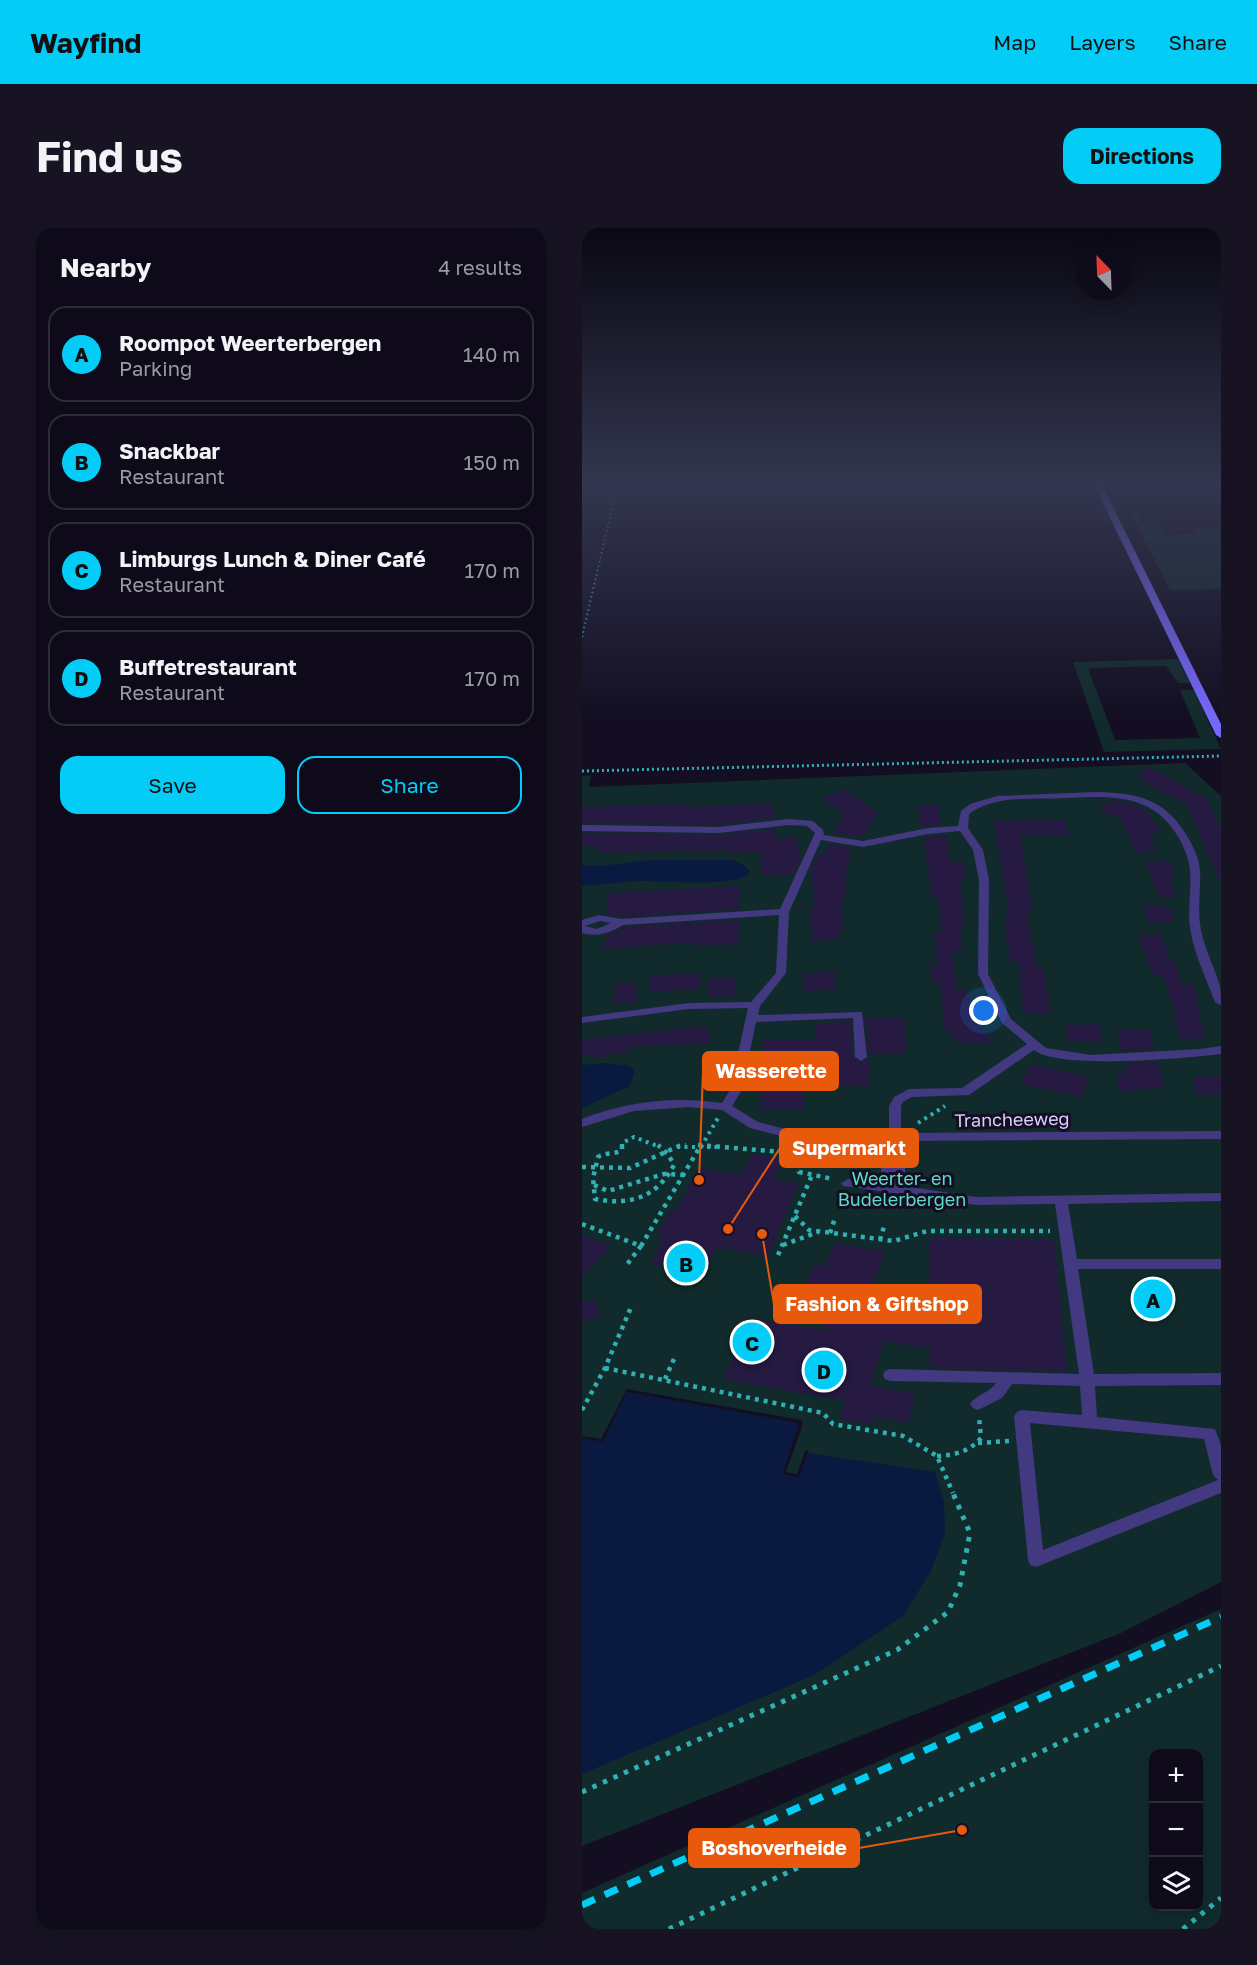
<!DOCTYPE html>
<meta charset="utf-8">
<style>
body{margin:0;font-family:"Golos Text",sans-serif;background:#171323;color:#f1f3f6}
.controls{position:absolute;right:18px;bottom:18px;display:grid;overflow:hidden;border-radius:12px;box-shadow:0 3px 15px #0003}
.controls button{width:54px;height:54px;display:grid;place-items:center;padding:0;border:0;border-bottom:2px solid #2e2b39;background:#0e0a1a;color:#f1f3f6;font:30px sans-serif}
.compass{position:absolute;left:495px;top:18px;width:54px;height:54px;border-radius:50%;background:#0e0a1a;box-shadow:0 3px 15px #0003;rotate:337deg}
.you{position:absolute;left:402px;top:783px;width:21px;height:21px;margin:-15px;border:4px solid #fff;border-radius:50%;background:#1a73e8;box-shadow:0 0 0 9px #1a73e833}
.badge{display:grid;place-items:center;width:39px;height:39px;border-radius:50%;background:#03ccf7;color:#111;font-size:20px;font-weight:700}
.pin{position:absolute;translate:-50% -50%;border:3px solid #fff;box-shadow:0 2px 6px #0006}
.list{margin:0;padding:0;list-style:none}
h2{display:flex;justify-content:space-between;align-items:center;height:78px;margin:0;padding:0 24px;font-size:26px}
h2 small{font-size:20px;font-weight:400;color:#9b9aa2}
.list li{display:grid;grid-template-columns:39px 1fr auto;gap:18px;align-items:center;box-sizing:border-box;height:96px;margin:0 12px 12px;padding:0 12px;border:2px solid #2e2b39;border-radius:18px}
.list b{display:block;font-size:22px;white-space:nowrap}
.list p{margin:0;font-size:20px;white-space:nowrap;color:#9b9aa2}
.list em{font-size:20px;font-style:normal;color:#9b9aa2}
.actions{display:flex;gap:12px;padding:18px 24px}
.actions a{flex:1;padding:14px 0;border:2px solid #03ccf7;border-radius:18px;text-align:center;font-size:21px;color:#03ccf7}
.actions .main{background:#03ccf7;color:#111}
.icon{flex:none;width:33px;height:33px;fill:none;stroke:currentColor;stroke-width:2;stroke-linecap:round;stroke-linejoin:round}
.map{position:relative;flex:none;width:639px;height:1701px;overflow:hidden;border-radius:18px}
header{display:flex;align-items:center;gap:36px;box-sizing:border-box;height:84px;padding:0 30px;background:#03ccf7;color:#111}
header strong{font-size:28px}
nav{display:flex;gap:33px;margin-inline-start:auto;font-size:21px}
.intro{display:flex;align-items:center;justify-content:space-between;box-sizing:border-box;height:144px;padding:0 36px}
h1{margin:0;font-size:42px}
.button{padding:15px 27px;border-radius:18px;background:#03ccf7;color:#111;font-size:21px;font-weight:700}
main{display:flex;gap:36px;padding:0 36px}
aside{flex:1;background:#0e0a1a;border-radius:18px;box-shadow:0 3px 15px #0003}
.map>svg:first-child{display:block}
.green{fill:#112b2c;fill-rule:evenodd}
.water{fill:#0a193f}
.pier{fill:#130e22}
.building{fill:#261a43}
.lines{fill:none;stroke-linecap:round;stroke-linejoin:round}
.path-far4{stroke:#30b0b2;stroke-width:2;stroke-dasharray:1.5 3;stroke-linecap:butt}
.path-far3{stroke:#30b0b2;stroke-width:3;stroke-dasharray:2 3;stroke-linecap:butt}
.path-far2{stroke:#30b0b2;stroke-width:4;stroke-dasharray:3 4.5;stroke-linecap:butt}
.path-far1{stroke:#30b0b2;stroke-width:4.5;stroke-dasharray:4 5;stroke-linecap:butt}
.path{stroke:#30b0b2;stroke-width:5;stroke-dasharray:4.5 7;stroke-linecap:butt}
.lane{fill:#423981;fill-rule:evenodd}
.secondary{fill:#7768fd;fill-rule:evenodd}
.rail{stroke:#03ccf7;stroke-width:7;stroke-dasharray:14 11;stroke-linecap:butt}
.labels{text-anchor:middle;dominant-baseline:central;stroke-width:6;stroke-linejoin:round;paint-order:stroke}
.street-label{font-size:18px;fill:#d9d0fe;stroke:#130e22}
.park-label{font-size:18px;fill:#5dddc7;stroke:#130e22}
.leader{fill:none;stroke:#e8590c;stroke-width:2}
.callout-dot{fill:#e8590c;stroke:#130e22;stroke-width:2}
.callout{fill:#e8590c;stroke:#e8590c;stroke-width:2}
.callout-label{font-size:20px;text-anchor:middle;font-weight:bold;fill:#fff}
</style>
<header>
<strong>Wayfind</strong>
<nav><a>Map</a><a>Layers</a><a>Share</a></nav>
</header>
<div class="intro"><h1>Find us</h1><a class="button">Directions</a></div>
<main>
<aside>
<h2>Nearby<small>4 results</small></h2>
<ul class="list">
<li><span class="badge">A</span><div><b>Roompot Weerterbergen</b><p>Parking</p></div><em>140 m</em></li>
<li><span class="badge">B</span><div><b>Snackbar</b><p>Restaurant</p></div><em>150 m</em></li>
<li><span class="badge">C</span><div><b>Limburgs Lunch &amp; Diner Café</b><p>Restaurant</p></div><em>170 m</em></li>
<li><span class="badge">D</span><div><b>Buffetrestaurant</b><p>Restaurant</p></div><em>170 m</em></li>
</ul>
<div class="actions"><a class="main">Save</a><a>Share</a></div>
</aside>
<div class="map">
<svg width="639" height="1701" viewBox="0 0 639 1701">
<rect width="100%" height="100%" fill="#130e22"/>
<path class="green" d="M 549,286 L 555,286 L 559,295 L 576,293 L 583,307 L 614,306 L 611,300 L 639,300 L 639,361 L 588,362 Z
M 596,431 L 608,455 L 596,455 L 584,438 L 506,440 L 533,512 L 618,510 L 598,462 L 612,462 L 639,521 L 522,524 L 491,434 Z
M 603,535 L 639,568 L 639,1354 L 539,1405 L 0,1618 L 0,548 L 9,547 L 7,559 Z
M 639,1381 L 639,1701 L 0,1701 L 0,1665 ZM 572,1526 L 616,1526 L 616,1678 L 572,1678 Z"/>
<path class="water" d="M 70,632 L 150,632 L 162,637 L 168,644 C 154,661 80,652 57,653 C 38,654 19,657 0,658 L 0,637 L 18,638 Z
M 24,835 L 47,838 L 53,842 L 48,858 L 0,880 L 0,837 Z
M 45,1164 L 218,1195 L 200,1245 L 217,1249 L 226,1225 L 353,1244 L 362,1274 L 363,1305 L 349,1343 L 321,1388 L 232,1447 L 0,1546 L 0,1210 L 21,1214 Z"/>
<path class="pier" d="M 45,1161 L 219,1192 L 221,1196 L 204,1244 L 215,1246 L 223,1223 L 227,1222 L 217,1249 L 200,1246 L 217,1195 L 45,1164 L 21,1214 L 0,1210 L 1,1208 L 19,1211 Z"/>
<path class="building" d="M 564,538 L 625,570 L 639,604 L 639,656 L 605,577 L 557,551 Z
M 263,562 L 296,585 L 281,608 L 251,606 L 261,585 L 240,570 Z
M 531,572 L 564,581 L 579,604 L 567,605 L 574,624 L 553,625 L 539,590 L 516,582 Z
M 190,575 L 192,590 L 137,597 L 0,595 L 0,579 L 103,576 L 111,579 Z
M 357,577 L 359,597 L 341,599 L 340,595 L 337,595 L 336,578 Z
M 482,591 L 487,607 L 438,608 L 451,682 L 444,682 L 451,719 L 456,740 L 461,740 L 469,785 L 442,786 L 436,733 L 428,733 L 422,690 L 428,690 L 412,593 Z
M 193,601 L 194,611 L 215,610 L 217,626 L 221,626 L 212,646 L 180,648 L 178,623 L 147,625 L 147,622 L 109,624 L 109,622 L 34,625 L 34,623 L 15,624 L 16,617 L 0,618 L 0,605 L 137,607 Z
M 361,607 L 365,608 L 368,634 L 382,634 L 384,650 L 378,650 L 383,697 L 378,697 L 380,724 L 370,724 L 374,762 L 386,762 L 389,790 L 413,815 L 377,816 L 362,800 L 358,753 L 350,754 L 348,737 L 355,737 L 352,703 L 359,703 L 356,670 L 350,670 L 342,609 Z
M 247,616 L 267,619 L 269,633 L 265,633 L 266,643 L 263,643 L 265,663 L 261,664 L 262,674 L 258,674 L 261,702 L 257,702 L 258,711 L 230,713 L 227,680 L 233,680 L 229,645 L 227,645 L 236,625 L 243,625 Z
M 564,634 L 588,634 L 594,649 L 587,649 L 594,669 L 577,670 Z
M 157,658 L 157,681 L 39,689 L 24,686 L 26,665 Z
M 561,678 L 586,678 L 592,694 L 567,695 Z
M 157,692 L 157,716 L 113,718 L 113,714 L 22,721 L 23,708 L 42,699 Z
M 579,706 L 588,731 L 592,731 L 601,757 L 611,756 L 618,776 L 614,776 L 625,810 L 598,811 L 592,790 L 595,790 L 581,748 L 575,748 L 570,743 L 556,707 Z
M 253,743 L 254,761 L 222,763 L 221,746 Z
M 118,745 L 118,761 L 68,764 L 68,748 Z
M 154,749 L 154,765 L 150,768 L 125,769 L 126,751 Z
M 55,755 L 54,774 L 32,775 L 33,756 Z
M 322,789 L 324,825 L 288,826 L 288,857 L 223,858 L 221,881 L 178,881 L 181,811 L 233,811 L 234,796 L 254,796 L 254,793 L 269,792 L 271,829 L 280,835 L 287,829 L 283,790 Z
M 517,796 L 521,813 L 486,813 L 483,797 Z
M 126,798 L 127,815 L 46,819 L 46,825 L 24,827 L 24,829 L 9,830 L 9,826 L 0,827 L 0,811 Z
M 567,801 L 572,821 L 540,823 L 535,802 Z
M 575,834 L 582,860 L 538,863 L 534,845 L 545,845 L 543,835 Z
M 448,837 L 480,843 L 507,849 L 499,869 L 439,856 Z
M 639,848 L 639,866 L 616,867 L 610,849 Z
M 170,926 L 201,931 L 192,952 L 217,955 L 186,1028 L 134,1019 L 122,1046 L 68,1037 L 81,1010 L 74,1009 L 88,983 L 94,984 L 117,940 L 160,947 Z
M 0,1007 L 29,1018 L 0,1048 Z
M 347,1010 L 472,1011 L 485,1143 L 348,1140 L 348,1121 L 302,1113 L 288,1158 L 334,1166 L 326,1195 L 292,1189 L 290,1197 L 257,1191 L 263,1173 L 142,1151 L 168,1090 L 249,1103 L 206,1073 L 223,1059 L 232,1036 L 243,1038 L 252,1015 L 303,1023 L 290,1062 L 347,1063 Z
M 14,1071 L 18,1089 L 0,1093 L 0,1074 Z"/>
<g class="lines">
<path class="path-far4" d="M 0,409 L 36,255"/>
<path class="path-far3" d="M 0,543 L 639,528"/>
<path class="path-far2" d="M 336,895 L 363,878
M 40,919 L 40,915 L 52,909 L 78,919
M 95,919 L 135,919
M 119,919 L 136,890"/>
<path class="path-far1" d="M 40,917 L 40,922 C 32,927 24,924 16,929 L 11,950 L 13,971 C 49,978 75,969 92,937 L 86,926 L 76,917
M 116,917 L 225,926
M 220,926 L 217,944 L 251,951
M 0,939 L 48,940 L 97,918 L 104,917
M 12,957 L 26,963 L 82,946 L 102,947
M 213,988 L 227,1002 L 312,1013 L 345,1003 L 468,1003
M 0,996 L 59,1018 L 43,1039
M 248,1005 L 253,990
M 298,1012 L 303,995
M 201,1017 L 236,1004
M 59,1018 L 119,917
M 196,1027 L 230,947
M 23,1140 L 241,1185 L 251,1196 L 321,1208 L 355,1228 L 371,1265
M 83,1151 L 92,1131
M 0,1182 L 23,1140 L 50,1077
M 396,1215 L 427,1213
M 355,1228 C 373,1227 387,1224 399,1210 L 397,1189"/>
<path class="path" d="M 0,1564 L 315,1422 L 366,1384 L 378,1357 L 388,1305 L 370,1263
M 87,1701 L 639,1438
M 601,1701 L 639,1670"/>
<path class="lane" d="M 515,564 C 556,565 583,571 605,608 C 611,618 617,630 618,642 C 619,662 615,682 619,702 C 623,722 633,740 638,759 C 639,765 639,772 639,777 L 633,774 C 624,750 612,726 608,700 C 605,679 611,657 607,636 C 605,626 600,615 595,607 C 569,565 528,568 484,570 C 451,572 415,566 387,586 L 386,600 L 401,622 L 407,652 L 406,746 L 429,791 L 464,820 L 509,827 L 618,821 L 639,818 L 639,826 C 606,830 476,842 452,822 L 387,867 L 330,869 L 321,874 L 319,878 L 319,905 L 639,903 L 639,911 L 320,913 L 324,929 L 322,958 L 394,969 L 639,965 L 639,973 L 486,976 L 495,1031 L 639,1031 L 639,1041 L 496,1041 L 512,1146 L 639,1145 L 639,1157 L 513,1158 L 515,1189 L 633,1201 L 639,1217 L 639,1265 L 454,1339 L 448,1337 L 446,1332 L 432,1188 L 435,1184 L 440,1182 L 500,1187 L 498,1158 L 430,1156 L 420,1170 L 396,1182 L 391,1180 L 388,1176 C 394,1166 408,1165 414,1155 L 308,1153 L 303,1151 L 301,1147 L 303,1143 L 308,1141 L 497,1146 L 473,976 L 394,977 L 261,958 L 259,955 L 266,951 L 304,956 C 295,941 299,929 305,913 L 222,914 L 168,900 L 140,882 L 107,879 L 52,883 L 0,899 L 0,891 C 45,873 92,868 140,875 L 148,862 L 166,780 L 107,781 L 0,795 L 0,789 L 107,775 L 169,774 L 194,745 L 197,687 L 41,697 C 28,705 16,709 0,705 L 0,692 L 17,687 L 39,691 L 198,681 L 233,605 L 225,598 L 207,597 L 137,605 L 0,603 L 0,597 L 137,599 L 207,591 L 231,593 L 241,602 L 242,607 L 281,613 L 346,600 L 376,598 L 379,583 L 388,576 L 415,568 ZM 378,603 L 391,622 L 397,652 L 396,746 L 420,795 L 445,816 L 380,860 L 327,861 L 312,869 L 307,878 L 307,905 L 222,906 L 176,894 L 150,878 L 160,862 L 174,794 L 271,790 L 273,829 L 279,833 L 285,829 L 280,784 L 176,787 L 178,778 L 204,745 L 207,684 L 239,612 L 281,619 L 346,606 ZM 18,693 L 29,695 L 15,701 L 3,698 ZM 448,1195 L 622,1211 L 631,1247 L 636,1252 L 461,1322 Z"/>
<path class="secondary" d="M 511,255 L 519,255 L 639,496 L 639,510 L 634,507 Z"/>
<path class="rail" d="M 0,1677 L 639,1389"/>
</g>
<linearGradient id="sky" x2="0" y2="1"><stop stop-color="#0a0813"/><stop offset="0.52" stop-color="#33364f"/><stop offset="1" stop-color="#33364f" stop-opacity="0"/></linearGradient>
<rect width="639" height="493" fill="url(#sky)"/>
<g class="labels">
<g class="street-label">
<text transform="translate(430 891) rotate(-1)">Trancheeweg</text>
</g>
<g class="park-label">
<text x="320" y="950">Weerter- en<tspan x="320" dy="21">Budelerbergen</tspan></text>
</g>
</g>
<path class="leader" d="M117 952L121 843M146 1001L198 920M180 1006L192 1076M380 1602L277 1620"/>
<g class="callout-dot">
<circle cx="117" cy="952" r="6"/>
<circle cx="146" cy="1001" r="6"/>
<circle cx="180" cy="1006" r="6"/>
<circle cx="380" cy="1602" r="6"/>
</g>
<g class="callout">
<rect x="121" y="824" width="135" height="38" rx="6"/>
<rect x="198" y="901" width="138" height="38" rx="6"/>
<rect x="192" y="1057" width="207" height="38" rx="6"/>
<rect x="107" y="1601" width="170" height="38" rx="6"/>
</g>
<g class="callout-label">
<text x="189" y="850">Wasserette</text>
<text x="267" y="927">Supermarkt</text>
<text x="295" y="1083">Fashion &amp; Giftshop</text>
<text x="192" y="1627">Boshoverheide</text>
</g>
</svg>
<div class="controls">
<button>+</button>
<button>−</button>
<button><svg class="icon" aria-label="layers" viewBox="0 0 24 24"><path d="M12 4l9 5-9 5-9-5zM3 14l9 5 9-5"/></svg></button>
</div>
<svg class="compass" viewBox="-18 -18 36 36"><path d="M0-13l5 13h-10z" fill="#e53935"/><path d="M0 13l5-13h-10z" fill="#9b9aa2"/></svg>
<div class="you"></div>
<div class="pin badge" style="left:571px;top:1071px">A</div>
<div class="pin badge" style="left:104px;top:1035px">B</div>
<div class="pin badge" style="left:170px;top:1114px">C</div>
<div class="pin badge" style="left:242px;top:1142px">D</div>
</div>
</main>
